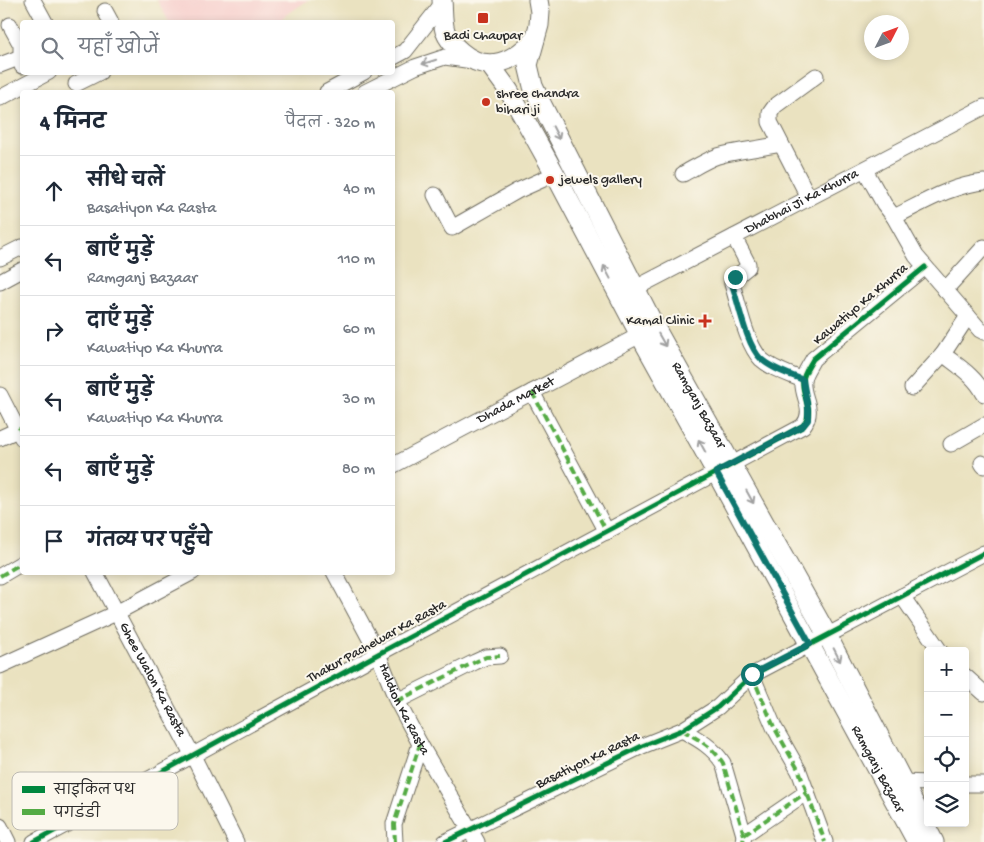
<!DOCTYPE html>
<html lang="hi">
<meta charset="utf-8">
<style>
body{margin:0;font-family:"Gochi Hand","Playpen Sans Deva",sans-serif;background:#f6f6f7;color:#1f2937}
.controls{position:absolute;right:15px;bottom:15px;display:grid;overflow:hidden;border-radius:5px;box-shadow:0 2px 8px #0003}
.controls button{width:45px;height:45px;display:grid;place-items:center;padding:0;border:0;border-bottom:1px solid #e0e1e3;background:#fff;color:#1f2937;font:25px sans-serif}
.compass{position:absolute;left:864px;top:15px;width:45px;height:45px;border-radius:50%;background:#fff;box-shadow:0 2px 8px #0003;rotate:48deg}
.stop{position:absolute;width:15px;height:15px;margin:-11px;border:4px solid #0f766e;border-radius:50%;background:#fff}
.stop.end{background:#0f766e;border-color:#fff;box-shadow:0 1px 5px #0008}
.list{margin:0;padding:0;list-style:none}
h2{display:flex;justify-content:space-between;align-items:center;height:65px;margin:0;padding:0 20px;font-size:21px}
h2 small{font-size:16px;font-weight:400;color:#747a83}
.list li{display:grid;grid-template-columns:32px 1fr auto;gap:15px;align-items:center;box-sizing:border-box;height:70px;padding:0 20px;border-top:1px solid #e0e1e3}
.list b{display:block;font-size:19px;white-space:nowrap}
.list p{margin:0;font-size:16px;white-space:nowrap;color:#747a83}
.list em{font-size:16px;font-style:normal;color:#747a83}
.icon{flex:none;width:28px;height:28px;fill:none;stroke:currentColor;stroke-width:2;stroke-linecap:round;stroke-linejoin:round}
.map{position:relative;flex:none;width:984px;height:842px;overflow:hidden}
.search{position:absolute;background:#fff;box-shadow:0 2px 8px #0003;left:20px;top:20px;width:375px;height:55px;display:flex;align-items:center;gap:12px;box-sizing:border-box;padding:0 18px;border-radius:5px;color:#747a83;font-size:19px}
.panel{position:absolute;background:#fff;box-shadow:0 2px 8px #0003;left:20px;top:90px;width:375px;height:485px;border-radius:5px}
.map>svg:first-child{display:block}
.built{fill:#f7d0cd}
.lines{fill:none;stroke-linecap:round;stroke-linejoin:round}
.minor-casing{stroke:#6e6b5f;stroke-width:17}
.major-casing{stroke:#6e6b5f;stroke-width:21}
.minor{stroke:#fff;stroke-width:15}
.major{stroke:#fff;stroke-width:19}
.quiet{stroke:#54ab44;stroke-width:4;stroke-dasharray:8 4;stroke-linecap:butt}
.cycleway-casing{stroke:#fbf7ec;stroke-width:8}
.cycleway{stroke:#00873e;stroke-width:5}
.oneway{stroke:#a0a0a0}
.route{stroke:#0f766e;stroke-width:6}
.poi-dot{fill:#c8321e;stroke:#fbf7ec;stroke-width:2}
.labels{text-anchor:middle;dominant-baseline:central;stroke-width:4;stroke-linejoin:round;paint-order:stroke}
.poi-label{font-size:14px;fill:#2b2b2b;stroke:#fbf7ec;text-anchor:start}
.street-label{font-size:14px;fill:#2b2b2b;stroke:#fbf7ec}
.key{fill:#fbf7ec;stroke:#bdbab2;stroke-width:1}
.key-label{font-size:14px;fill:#2b2b2b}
</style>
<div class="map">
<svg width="984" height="842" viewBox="0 0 984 842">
<rect width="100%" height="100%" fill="#fbf7ec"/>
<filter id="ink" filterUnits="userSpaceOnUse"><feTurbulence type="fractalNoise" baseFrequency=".02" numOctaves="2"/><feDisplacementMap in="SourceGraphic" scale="10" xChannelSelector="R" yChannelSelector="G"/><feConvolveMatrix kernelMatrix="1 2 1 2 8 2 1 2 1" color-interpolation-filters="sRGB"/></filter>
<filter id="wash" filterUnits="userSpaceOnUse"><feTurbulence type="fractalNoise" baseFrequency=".0096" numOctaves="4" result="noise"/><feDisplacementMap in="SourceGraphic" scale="20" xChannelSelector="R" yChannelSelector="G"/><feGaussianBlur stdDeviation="1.12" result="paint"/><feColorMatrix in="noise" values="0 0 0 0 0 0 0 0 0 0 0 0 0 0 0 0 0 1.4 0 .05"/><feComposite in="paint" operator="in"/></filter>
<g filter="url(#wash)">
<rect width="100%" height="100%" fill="#eae2c0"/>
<path class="built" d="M 157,0 L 308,0 L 282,18 L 284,22 L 169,22 Z"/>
</g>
<g filter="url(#ink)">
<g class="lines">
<g class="minor-casing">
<g id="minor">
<path d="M 33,0 L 45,22"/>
<path d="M 105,11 L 111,22"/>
<path d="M 10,25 L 21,45 L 21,57 L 22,66"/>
<path d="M 392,58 L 405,51 L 442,4"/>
<path d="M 0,65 L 21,57"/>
<path d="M 76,84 L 100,72"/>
<path d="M 327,92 L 364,72"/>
<path d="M 365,92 L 415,67 L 445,57 L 473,61"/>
<path d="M 0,98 L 49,72"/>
<path d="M 865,170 L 884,204 L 894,217 L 916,256 L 968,316"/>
<path d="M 683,174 C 694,168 706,160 718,156 C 739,150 760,149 780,144"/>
<path d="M 435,195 L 452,228 L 517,191 L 555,174"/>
<path d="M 809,198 L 770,122 L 770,113 L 775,106 L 816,76"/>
<path d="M 894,217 C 925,202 949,186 984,182"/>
<path d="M 734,237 L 748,264 L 748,267 L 732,280 L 732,284 C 739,305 746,344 761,359 C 772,369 789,374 803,380"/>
<path d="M 0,258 L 22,247"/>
<path d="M 0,282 L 22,270"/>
<path d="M 945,290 L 984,247"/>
<path id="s1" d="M 626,293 L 984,107"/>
<path d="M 943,354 C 958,366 975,376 984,394"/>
<path d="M 912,388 L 943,354 L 968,316 L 980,330 L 984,332"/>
<path d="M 532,392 L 607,532"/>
<path d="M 0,395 L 22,438"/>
<path d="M 0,438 L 22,428"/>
<path d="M 951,444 L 984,425"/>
<path d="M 982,463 L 984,466"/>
<path id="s2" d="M 392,466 L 640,335"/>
<path id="s3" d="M 95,572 L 193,756 L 236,842"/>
<path id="s4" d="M 334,572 L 378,654 L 397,701 L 420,744 L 477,842"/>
<path d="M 0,576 L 22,563"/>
<path d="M 902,596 L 940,651"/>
<path d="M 0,666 L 116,613 L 193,572"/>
<path d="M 752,675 L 774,727 L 799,771 L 825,842"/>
<path d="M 965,676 L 984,693"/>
<path d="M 397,701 L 475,662 L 486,657 L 500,656"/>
<path d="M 682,730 C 698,739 713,747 723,763 L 744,835 L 743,842"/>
<path d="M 903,782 L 928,783"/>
<path d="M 965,784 L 984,784"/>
<path d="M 0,826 L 8,842"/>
<path d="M 744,835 L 807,792"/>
<path d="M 34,842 L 378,654 L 803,426 C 816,409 801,397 803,381 C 803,374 810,365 813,359 L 925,267"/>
<path d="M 395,842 L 394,824 L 420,744"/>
<path d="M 445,842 L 642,746 L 682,730 L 718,707 L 752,675 L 984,553"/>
</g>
</g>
<g class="major-casing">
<g id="major">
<path d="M 442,0 C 443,11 442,20 445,31 C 448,39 454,46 461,52 C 488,75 514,61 535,39"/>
<path id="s5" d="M 538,0 L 540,12 L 539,25 L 528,65 L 533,86 L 542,105 L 658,333 L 827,635 L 934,842"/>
<path id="s6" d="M 490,65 L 509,91 L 555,174 L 640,335 L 716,472 L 917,842"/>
</g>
</g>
<use href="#minor" class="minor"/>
<use href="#major" class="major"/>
<path class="quiet" d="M 532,392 L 607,532
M 18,430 L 22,428
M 0,576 L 22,563
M 752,675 L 774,727 L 799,771 L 825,842
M 397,701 L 475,662 L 486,657 L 500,656
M 682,730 C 698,739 713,747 723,763 L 744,835 L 743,842
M 744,835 L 807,792
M 395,842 L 394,824 L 420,744"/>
<g class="cycleway-casing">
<path id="cycleway" d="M 34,842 L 378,654 L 803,426 C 816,409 801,397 803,381 C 803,374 810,365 813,359 L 925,267
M 445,842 L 642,746 L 682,730 L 718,707 L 752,675 L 984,553"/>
</g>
<use href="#cycleway" class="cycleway"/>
</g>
<defs><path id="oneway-shaft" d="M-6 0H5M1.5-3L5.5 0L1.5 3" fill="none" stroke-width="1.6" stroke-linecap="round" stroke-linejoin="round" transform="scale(1.25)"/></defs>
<g class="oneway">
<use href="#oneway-shaft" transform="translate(429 62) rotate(162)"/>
<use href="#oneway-shaft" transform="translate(556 133) rotate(63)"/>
<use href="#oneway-shaft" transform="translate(607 272) rotate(-118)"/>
<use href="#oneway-shaft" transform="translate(662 340) rotate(60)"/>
<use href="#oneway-shaft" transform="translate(702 446) rotate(-119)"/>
<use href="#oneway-shaft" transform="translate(750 497) rotate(61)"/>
<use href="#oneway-shaft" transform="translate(837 655) rotate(63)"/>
</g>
</g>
<g class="lines" filter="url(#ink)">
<path class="route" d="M 735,277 L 732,280 L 732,284 C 739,305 746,344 761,359 C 772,369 789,374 803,380 L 808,408 L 808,420 L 803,426 L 716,472 L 810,644 L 752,674"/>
</g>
<g class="poi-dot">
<rect x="477" y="12" width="12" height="12" rx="2.5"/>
<circle cx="486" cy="102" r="5"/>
<circle cx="550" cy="180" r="5"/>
<path d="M702.5 313.5h5v5h5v5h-5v5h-5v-5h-5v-5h5z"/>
</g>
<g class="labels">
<g class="poi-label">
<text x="483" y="36" text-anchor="middle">Badi Chaupar</text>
<text x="496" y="94">shree chandra<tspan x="496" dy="16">bihari ji</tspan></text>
<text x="560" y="180">jewels gallery</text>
<text x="694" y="321" text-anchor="end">Kamal Clinic</text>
</g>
<g class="street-label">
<text stroke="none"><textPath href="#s1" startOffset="198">Dhabhai Ji Ka Khurra</textPath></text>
<text transform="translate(861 305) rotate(-40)">Kawatiyo Ka Khurra</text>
<text stroke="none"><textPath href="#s2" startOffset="140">Dhada Market</textPath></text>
<text stroke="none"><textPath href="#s5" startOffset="448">Ramganj Bazaar</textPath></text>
<text transform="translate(377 642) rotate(-29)">Thakur Pachewar Ka Rasta</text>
<text stroke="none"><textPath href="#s3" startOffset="122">Ghee Walon Ka Rasta</textPath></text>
<text stroke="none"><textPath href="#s4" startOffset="154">Haldion Ka Rasta</textPath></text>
<text transform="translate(588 761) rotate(-26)">Basatiyon Ka Rasta</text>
<text stroke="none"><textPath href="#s6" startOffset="804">Ramganj Bazaar</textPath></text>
</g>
</g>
<rect x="12" y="772" width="166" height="58" rx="8" class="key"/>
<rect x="22" y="786" width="23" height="7" fill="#00873e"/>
<rect x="22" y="809" width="23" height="6" fill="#54ab44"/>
<g class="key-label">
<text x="54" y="794">साइकिल पथ</text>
<text x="54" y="817">पगडंडी</text>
</g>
</svg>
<div class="controls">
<button>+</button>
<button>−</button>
<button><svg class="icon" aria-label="locate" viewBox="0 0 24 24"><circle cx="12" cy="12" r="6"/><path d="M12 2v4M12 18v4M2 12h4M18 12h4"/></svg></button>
<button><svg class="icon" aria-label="layers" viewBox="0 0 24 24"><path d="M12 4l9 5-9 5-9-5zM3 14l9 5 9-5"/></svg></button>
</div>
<svg class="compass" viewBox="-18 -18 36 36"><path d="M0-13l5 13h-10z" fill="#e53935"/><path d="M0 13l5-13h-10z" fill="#747a83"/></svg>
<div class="stop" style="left:752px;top:674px"></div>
<div class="stop end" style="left:735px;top:277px"></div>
<div class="search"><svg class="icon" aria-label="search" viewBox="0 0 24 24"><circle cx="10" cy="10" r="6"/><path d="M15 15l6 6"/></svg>यहाँ खोजें</div>
<section class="panel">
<h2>4 मिनट<small>पैदल · 320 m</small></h2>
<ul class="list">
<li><svg class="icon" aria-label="ahead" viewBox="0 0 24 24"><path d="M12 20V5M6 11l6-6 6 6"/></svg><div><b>सीधे चलें</b><p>Basatiyon Ka Rasta</p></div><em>40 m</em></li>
<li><svg class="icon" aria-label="left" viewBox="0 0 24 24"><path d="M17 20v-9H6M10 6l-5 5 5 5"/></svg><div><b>बाएँ मुड़ें</b><p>Ramganj Bazaar</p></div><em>110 m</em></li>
<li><svg class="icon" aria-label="right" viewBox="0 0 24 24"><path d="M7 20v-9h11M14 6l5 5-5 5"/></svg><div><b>दाएँ मुड़ें</b><p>Kawatiyo Ka Khurra</p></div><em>60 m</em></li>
<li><svg class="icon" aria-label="left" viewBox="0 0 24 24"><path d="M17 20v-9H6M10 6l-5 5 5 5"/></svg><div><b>बाएँ मुड़ें</b><p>Kawatiyo Ka Khurra</p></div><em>30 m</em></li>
<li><svg class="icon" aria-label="left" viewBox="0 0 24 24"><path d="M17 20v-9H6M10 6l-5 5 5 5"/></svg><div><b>बाएँ मुड़ें</b></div><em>80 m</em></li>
<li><svg class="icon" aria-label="arrive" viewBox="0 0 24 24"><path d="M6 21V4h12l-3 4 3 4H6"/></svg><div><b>गंतव्य पर पहुँचे</b></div></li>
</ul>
</section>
</div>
